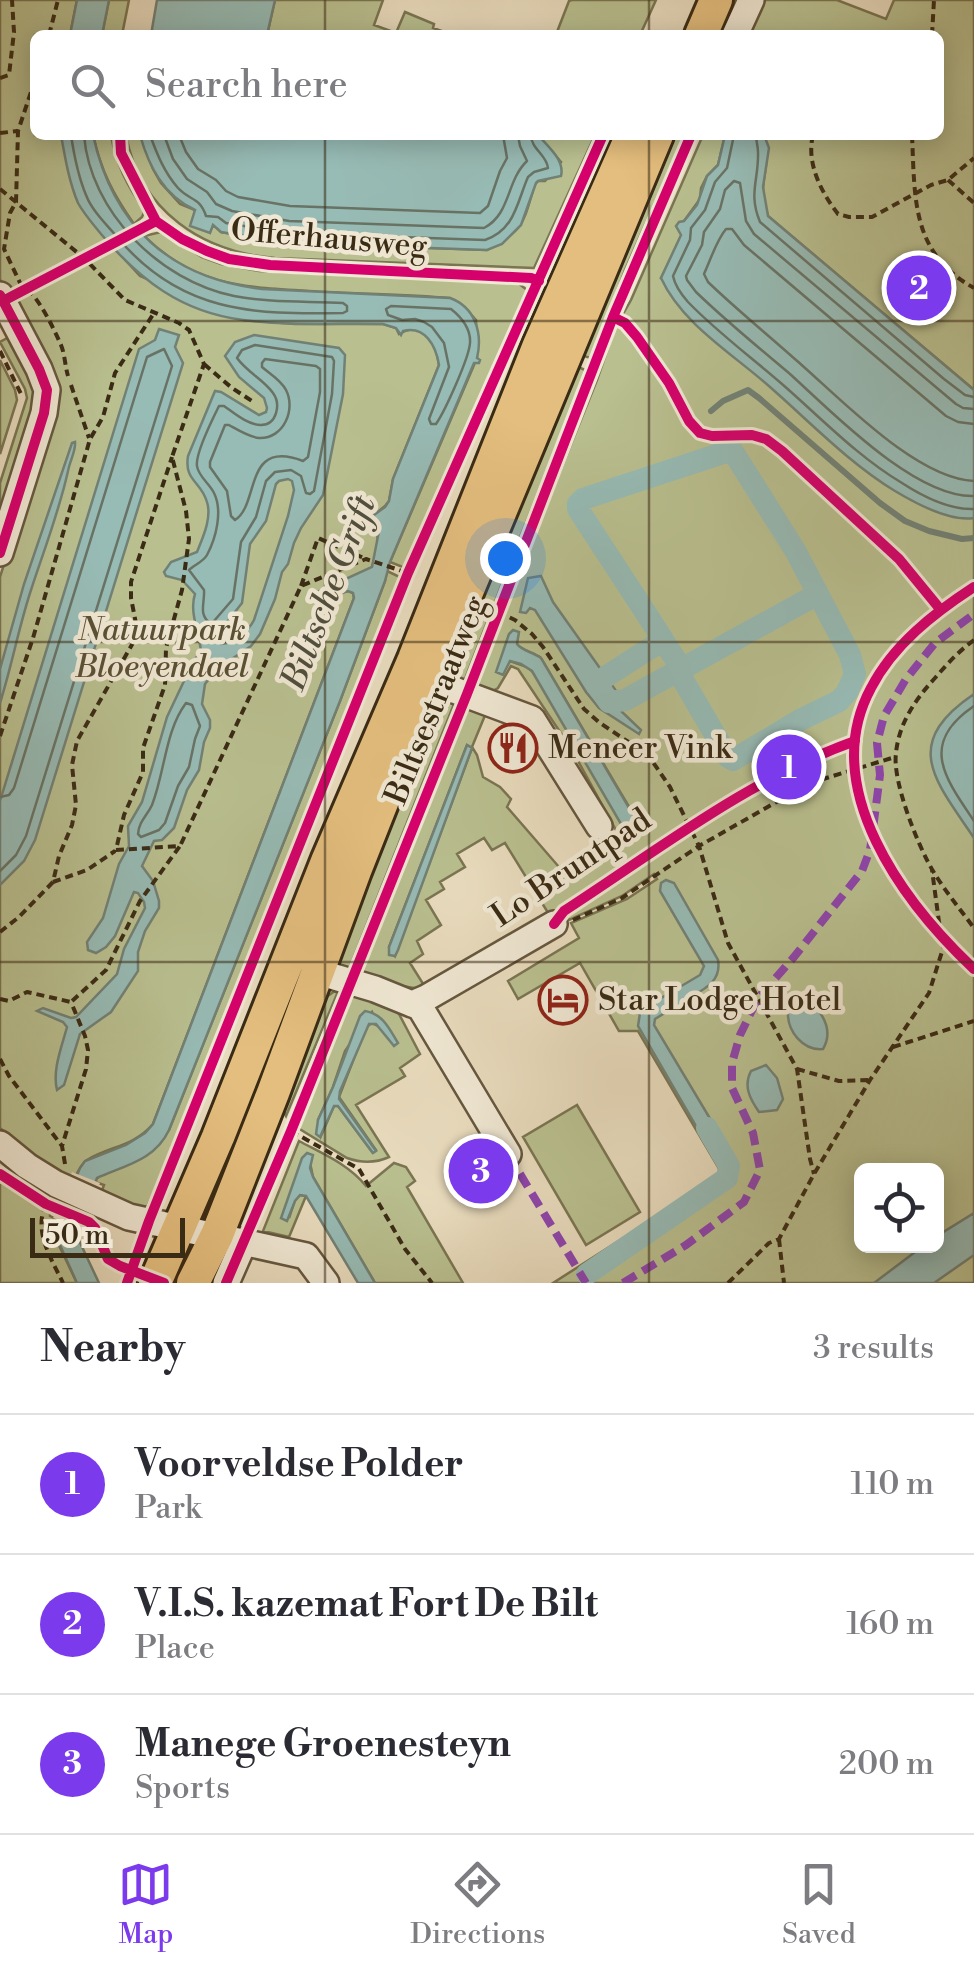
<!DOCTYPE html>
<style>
body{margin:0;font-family:"Libre Bodoni",serif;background:#f2f2f3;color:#2b2b33}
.controls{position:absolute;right:30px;bottom:30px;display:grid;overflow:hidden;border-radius:15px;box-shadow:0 5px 25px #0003}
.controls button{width:90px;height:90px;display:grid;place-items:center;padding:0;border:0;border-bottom:2px solid #e1e1e2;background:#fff;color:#2b2b33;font:50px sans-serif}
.scale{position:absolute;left:30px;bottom:25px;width:155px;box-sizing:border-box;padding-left:10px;border:5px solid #3a2b15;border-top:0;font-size:28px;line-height:35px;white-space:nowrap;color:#3a2b15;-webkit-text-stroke:8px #f0e8d4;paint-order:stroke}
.you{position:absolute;left:505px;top:558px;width:35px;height:35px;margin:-25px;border:8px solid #fff;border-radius:50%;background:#1a73e8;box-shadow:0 0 0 15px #1a73e833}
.badge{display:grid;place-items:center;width:65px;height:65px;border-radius:50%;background:#7c3aed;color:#fff;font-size:32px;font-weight:700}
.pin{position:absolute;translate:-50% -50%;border:5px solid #fff;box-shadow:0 2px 10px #0006}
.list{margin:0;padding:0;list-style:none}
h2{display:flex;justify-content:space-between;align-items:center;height:130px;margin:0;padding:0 40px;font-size:42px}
h2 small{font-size:32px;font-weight:400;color:#7c7c81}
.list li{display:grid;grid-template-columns:65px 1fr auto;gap:30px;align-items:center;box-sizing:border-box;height:140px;padding:0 40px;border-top:2px solid #e1e1e2}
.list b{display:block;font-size:38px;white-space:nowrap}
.list p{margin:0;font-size:32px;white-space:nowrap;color:#7c7c81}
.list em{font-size:32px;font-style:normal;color:#7c7c81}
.icon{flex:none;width:55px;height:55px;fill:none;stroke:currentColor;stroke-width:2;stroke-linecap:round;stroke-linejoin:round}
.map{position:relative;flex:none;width:974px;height:1283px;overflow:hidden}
.search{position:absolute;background:#fff;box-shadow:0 5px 25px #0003;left:30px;right:30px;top:30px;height:110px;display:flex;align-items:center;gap:25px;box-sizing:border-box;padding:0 35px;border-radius:15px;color:#7c7c81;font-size:38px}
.sheet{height:550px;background:#fff}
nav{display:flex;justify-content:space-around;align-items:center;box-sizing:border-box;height:140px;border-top:2px solid #e1e1e2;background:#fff;font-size:28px;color:#7c7c81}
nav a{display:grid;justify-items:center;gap:5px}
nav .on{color:#7c3aed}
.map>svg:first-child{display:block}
.green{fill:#b9bf8f;stroke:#7a7552;stroke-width:2.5;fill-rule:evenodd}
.water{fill:#97bbb5;stroke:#728175;stroke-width:2.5;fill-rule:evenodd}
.pier{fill:#e8dbbd}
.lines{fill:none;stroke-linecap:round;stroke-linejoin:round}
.shore{stroke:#687365;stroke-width:2.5}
.stream{stroke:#728175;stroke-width:6}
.canal{stroke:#97bbb5;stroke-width:22}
.minor-casing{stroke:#66573f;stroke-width:30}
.major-casing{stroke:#3a2b15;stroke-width:38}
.path{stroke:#3a2b15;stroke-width:4;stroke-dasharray:8 5;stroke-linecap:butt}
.minor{stroke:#f0e8d4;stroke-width:25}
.major{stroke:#e4be7e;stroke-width:32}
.quiet{stroke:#8e44ad;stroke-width:8;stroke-dasharray:15 8;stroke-linecap:butt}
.cycleway-casing{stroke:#f0e8d4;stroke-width:16}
.cycleway{stroke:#d6006c;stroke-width:10}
.grid{fill:none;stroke:#3a2b15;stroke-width:2.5;stroke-opacity:0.55}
.labels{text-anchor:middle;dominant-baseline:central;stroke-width:9;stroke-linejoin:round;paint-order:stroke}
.street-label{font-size:32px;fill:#3a2b15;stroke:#f0e8d4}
.park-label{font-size:32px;font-style:italic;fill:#5a5034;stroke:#f0e8d4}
.poi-label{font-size:32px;fill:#3a2b15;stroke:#f0e8d4;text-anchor:start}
.water-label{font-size:35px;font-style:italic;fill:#514f3d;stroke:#f0e8d4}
</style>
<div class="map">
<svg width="974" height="1283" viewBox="0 0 974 1283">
<rect width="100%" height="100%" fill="#e8dbbd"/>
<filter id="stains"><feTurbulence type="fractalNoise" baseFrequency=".002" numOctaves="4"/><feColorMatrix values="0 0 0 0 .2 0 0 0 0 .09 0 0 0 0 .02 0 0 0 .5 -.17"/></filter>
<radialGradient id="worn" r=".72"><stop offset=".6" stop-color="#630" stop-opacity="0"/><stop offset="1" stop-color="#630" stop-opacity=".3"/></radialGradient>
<path class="green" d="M 0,0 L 77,0 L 70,35 L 35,35 L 35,135 L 64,135 L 107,240 L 140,276 L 243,320 L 295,324 L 383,324 L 396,328 L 399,334 C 423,320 436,342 439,365 L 393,479 L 389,501 L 385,506 L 374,515 C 380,533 378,549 372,567 L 321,599 L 348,591 L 353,593 L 354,598 L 153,1124 C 133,1147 110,1146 87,1160 C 80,1165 77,1174 73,1181 L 36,1158 L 0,1128 L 0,577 L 54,406 L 0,279 Z
M 109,0 L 129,0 L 122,35 L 102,35 Z
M 275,0 L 383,0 L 374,25 L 396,33 L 405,12 L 434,24 L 433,28 L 453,35 L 267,35 Z
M 572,0 L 656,0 L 640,35 L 550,35 L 557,32 L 569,1 Z
M 765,0 L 837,0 L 886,19 L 894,0 L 974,0 L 974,390 L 768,216 C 765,207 763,198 763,189 C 764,169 771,154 764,135 L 939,135 L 939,35 L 749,35 Z
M 93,135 L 111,135 C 116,164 127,187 145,210 L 142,217 L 134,224 C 113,194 101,171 93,135 Z
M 126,135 L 140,135 L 153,169 L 161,183 L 180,204 L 195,210 L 210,232 L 213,224 L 221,232 L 286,243 L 487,250 C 525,230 523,223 535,184 L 538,181 L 545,181 L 561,162 L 538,135 L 595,135 L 534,268 L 275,258 C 202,252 140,211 126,135 Z
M 671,135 L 683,135 L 679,148 L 625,270 L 593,355 L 591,358 L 580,355 Z
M 703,135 L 725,135 L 718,165 L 707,176 L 701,188 L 700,199 L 684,221 L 682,235 L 661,278 L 974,505 L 974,1283 L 553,1283 L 692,1194 L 721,1172 L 638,1031 L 619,1031 L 580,963 L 518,999 L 508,981 L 579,938 L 571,923 L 627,899 L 657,879 L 654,874 L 622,896 L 569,920 L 566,916 L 647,862 L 643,854 L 550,916 L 505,843 L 492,850 L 484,838 L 457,854 L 465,867 L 440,882 L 444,889 L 426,900 L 441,925 L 417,941 L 423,954 L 410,963 L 427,990 L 357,979 L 468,702 L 488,708 L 472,747 L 477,755 L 483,777 L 500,787 L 511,799 L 507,807 L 559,867 L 617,832 L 572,750 L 518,669 L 511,666 L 498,688 L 491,692 L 475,683 L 597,380 L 615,328 L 631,300 ZM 517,644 C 522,651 533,652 541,658 L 635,817 L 532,671 L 527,667 L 510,661 L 507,664 ZM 467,745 L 472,748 L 395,956 L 389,947 ZM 862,1170 L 936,1170 L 936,1246 L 862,1246 Z
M 161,232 L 202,257 L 221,264 L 259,271 L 518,283 L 527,290 L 405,568 L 390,562 L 477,358 L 476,320 L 467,310 L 450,298 C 403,294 356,294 309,291 C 242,287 195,286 144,236 Z
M 13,335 L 38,395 L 0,527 L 0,483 L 27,398 L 25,389 L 0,342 Z
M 0,360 L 15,390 L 17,400 L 0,454 Z
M 576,366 L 585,370 L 586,374 L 514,552 L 499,545 Z
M 495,556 L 510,563 L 463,684 L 455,678 L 455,661 Z
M 387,571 L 402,578 L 381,625 L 222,1033 L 176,1144 L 147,1207 L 132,1205 L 101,1193 L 104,1185 L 95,1182 L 97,1178 L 169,1130 L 340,701 L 385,581 Z
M 443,698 L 456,699 L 347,974 L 339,965 L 342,947 L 433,707 Z
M 336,990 L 337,994 L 286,1116 L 280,1104 L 321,1001 Z
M 352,993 L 390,1006 L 399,1014 L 420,1054 L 400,1068 L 405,1076 L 356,1105 L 389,1157 C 376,1163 361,1163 347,1158 L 298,1128 ZM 372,1012 L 378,1026 L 372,1023 L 366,1027 L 339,1097 L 376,1150 L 372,1152 L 338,1106 L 334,1106 L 321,1136 L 318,1120 L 333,1087 L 345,1051 Z
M 577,1105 L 640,1212 L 586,1245 L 523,1137 Z
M 299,1141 C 323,1154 348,1164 366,1186 L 394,1163 L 406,1167 L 415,1181 L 407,1187 L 463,1283 L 375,1283 L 313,1177 L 308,1153 L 289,1218 L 295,1200 L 300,1195 L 306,1196 L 289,1237 L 263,1231 Z
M 0,1182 L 50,1213 L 50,1216 L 58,1220 L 56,1239 L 77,1283 L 0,1283 Z"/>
<path class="water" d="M 77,0 L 109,0 L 102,35 L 70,35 Z
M 157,0 L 275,0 L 267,35 L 151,35 Z
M 61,135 L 93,135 C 113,226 170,278 262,289 L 450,298 C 475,307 483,333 477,358 L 480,360 L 479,363 L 474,363 L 390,562 L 385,581 L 340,701 L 169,1130 C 155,1160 126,1165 97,1178 L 76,1234 L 99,1283 L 77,1283 L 55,1234 L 56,1225 L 80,1168 L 85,1161 L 126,1145 L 145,1133 L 153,1124 L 354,598 L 353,593 L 348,591 L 321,599 L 313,594 L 372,567 L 379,531 L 374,526 L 374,515 L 385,507 L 389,501 L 393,479 L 439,365 C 436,346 425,325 403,331 L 401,335 L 396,328 L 383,324 C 336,323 289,326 243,320 C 181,312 140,280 101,234 C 93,224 84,214 78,203 C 69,182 65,157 61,135 Z
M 140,135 L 538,135 C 548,147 565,160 561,176 L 538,181 L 536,183 L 521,225 L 502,244 L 487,250 L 286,243 L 221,232 L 213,225 L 210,233 L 190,226 L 195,210 C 164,196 149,167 140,135 Z
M 725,135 L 764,135 L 769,148 L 763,187 L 768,216 L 974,390 L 974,518 C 950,522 915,503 895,491 C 849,463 810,422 770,387 C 733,354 682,324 661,278 L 681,235 L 676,226 L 679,222 L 684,221 L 697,205 L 707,176 L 718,165 Z
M 159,329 L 179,335 L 175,347 L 183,363 L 35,840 L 24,861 L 0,885 L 0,801 L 139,349 L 155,340 Z
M 254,335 L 339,348 L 345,355 L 343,394 L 323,495 L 301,528 L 294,543 L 288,564 L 282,572 L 275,599 L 260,634 L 251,646 L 217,669 L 205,684 L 202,704 L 210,720 L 210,728 L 204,742 L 199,770 L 187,790 L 174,828 L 162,840 L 154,841 L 142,866 L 153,881 L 159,901 L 159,908 L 145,931 L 138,952 L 138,971 L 111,1012 L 80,1034 L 64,1085 L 57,1090 C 52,1070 62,1046 67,1027 L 63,1022 L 37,1011 L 43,1008 L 71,1018 L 76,1017 L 117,974 L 124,949 L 145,908 L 144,902 L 138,893 L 134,892 L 115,936 L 106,947 L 96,953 L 88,950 L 87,942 L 103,918 L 119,864 L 129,846 L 128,826 L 142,802 L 167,717 L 193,662 L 201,651 C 199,633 189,611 195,594 L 182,580 L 166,576 L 164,572 L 171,562 L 197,552 C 203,537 212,518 207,502 C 201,481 184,481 188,456 L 215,391 L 221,392 L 259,415 L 266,412 L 267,408 L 264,398 L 239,377 L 225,356 L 235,342 ZM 288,479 L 292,481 L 294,490 L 288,516 L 254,620 C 248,632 234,643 221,644 L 217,641 L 217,635 L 242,603 L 250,544 L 266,521 L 276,484 L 279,481 Z
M 75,442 C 76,451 70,460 68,471 C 59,512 44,550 31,590 C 19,626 12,665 0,703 L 0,669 L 24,584 L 72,443 Z
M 541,576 L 553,602 L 624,702 L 619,707 L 621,711 L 641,730 L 639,734 L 599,708 L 586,692 L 535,610 L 530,608 L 526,613 L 520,612 L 528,578 Z
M 513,630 L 519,632 L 517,644 C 522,651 533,652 541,658 L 635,818 L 632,825 L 627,827 L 621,824 L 532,671 L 521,664 L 510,661 L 503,675 L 496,672 L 509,634 Z
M 974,694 L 974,838 C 935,780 900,744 974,694 Z
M 467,745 L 472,748 L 398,950 L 395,956 L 389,955 L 389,947 Z
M 666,880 L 674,883 L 718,960 C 722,983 702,990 684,1001 L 683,1005 L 676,1009 L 673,1008 L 655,1019 L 654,1025 L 736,1162 L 704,1140 L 638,1026 L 640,1013 L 646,1007 L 700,975 L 704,966 L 660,891 L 661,883 Z
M 798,1001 L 811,1002 C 824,1015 833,1032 823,1049 C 803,1051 787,1031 788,1012 Z
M 365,1011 C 383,1014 389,1028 398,1043 L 394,1046 L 376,1024 L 369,1024 L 340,1091 L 339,1099 L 376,1151 L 373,1153 L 338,1106 L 334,1106 L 320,1137 L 316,1134 L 318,1120 L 333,1087 L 360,1016 Z
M 766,1065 L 777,1078 L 783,1099 L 777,1110 L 759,1112 C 750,1099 743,1086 751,1071 Z
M 307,1153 L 313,1155 L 310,1168 L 313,1177 L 375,1283 L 358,1283 L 306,1196 L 300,1195 L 295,1201 L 287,1221 L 281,1218 L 302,1158 Z
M 974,1213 L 974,1255 L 934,1283 L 874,1283 L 923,1246 L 936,1246 L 937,1236 Z"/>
<path class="pier" d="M 72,1172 L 100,1183 L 82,1229 L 53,1218 Z"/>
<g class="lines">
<path class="shore" d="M 71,135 C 74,155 78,176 86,195 C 92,211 107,225 118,238 C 180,312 252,315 343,313 L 347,311 L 347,306 L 343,303 C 307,301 269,303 234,296 C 160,281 90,212 84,135
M 150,135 C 157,154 164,172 178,188 C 190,201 200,197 206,216 L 218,217 L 226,223 L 287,233 L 485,240 C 515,230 517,202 528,177 L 534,172 L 548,168 C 547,155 531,149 531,135
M 164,135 L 173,159 L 187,179 L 207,192 L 216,204 L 232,211 L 289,221 L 484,228 C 511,214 506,181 527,161 L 520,146 L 518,135
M 179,135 L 186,152 L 198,169 L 216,180 L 226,191 L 238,197 L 290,206 L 480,213 L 488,206 L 500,171 L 507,158 L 503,135
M 734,135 L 727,168 L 715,182 L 705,210 L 691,228 L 690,240 L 673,276 C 675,286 681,294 688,302 C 717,332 751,357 782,384 C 820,417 858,457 902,483 C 922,496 949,510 974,509
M 756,135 C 756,141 758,146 758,152 C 759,180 748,193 760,222 L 944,379 L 965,395 L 974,397
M 391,306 L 451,309 C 461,317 471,329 470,343 C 469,358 445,411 436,424 L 431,424 L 429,419 L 449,367 L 444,343 L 432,327 L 424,322 L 415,319 L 402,320 L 388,315 L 386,309 Z
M 255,345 L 332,357 L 334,361 L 332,394 L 314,491 L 310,494 L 306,493 L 301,476 L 291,470 L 275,472 L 266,481 L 256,517 L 241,542 L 233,599 L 214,621 L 210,623 C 198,614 205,603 204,590 L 189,570 C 194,565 203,562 207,555 C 216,538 223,511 214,493 C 210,484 198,476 197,466 C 195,454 213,418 219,406 L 224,406 C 234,413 248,425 261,425 C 277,425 281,404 273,393 C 264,380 247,372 237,358 L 242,350 Z
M 265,359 L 316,366 L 320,369 L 320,392 L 308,457 L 303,461 C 243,438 260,505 235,520 L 231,516 L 227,491 L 210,467 L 210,462 L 225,425 L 229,425 C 238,430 249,437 259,438 C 284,439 296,409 286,390 C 281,380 270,374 262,367 L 262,363 Z
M 974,409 L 963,408 L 956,404 L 754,234 L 746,221 L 740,183 L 734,181 L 725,190 L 720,209 L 704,232 L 702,245 L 686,276 L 687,280 L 696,292 C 726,321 758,347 790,374 C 832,412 915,498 974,496
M 974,424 L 958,422 L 946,416 L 744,245 L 732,229 L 726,229 C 716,241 711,259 704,274 L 708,282 C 736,309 767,334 796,360 C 839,397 916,479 974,481
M 186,703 L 192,705 L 200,726 L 195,739 L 189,767 L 178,786 L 165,823 L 159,830 L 141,837 L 138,834 C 139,821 147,816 152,805 C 165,772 165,731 186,703 Z
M 974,706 C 919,743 944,777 974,821
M 0,797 L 9,795 L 14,788 L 147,357 L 164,349 L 172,366 L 26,836 L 16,855 L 0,871"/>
<path class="stream" d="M 711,411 L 723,401 L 748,390 L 759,398 L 880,503 L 905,521 L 929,531 L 962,539 L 974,538"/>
<path class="canal" d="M 596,683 L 663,640 L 681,668 L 683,680 L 728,757 L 733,760 L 800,720 L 839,701 L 847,692 L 855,674 L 850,655 L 818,594
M 600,689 L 609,702 L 625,700 L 818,594 L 796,552 L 732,450 L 583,499 L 578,504 L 578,509 L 662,638
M 587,1274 L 727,1178 L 729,1166 L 707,1128"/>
<g class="minor-casing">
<path id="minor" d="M 735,35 L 751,0
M 0,295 L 39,369 L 47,390 L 44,413 L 0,553
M 430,681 L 532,719 L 599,826
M 318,972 L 375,989 L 412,1004 L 426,998 L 554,924
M 412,1004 L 420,1007 L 423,1012 L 508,1154
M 0,1144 L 27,1166 L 56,1184 L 129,1217 L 306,1256 L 326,1283
M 226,1283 L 244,1242"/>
</g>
<g class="major-casing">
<path id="major" d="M 701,35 L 716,0
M 155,1283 L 218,1137 L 328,859 L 414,659 L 539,345 L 632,135
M 193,1283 L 217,1235 L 273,1093 L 355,871 L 430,681 L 657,135"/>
</g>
<path class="path" d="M 49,35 L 58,0
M 932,35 L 934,0
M 0,78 L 9,75 L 14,32 L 12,0
M 35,80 L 18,131 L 16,202 L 10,213 L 4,249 L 21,285 C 36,291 54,329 61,345 C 65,355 65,366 68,376
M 0,133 L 18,131
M 813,135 C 806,163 821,192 838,214 L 849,217 L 872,217 L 931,185 L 948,180 L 974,158
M 912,135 C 915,199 911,253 974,288
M 948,180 L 974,203
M 0,189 L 84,258 L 125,300 L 179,323 L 189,330 L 204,364 L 172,457 L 186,511 L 189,539 L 182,590 L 166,648 L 165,685 L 143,748 L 143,772 L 124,815 L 116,850 L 180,846 L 140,901 L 106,970 L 71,1002
M 0,351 L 22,396
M 204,364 L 232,388 L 252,401
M 71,385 L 89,438
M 301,586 L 318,538 L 366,559
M 498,612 L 515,620 L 532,634 L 543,647 L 584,709 L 600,723 L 648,755 L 670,787 L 699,846 L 728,943 L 797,1069 L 810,1159 L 814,1174
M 974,640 C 959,651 947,664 935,678 C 915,700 899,723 896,753 C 892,781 918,846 933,871 C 945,891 960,909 974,928
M 0,736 L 33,638 L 90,439 L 103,417 L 115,373 L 154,313
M 181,844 L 301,586 L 366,559 L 408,573
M 53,882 L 87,870 L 115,851
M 573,920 L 622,898 L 699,846 L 810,783 L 895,757
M 0,932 L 19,917 L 53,882 L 59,856 L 72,825 L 76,805 L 72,765 L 77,741 L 138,634 L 131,598 L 131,582 L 172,457
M 0,999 L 9,1001 L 27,992 L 71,1002
M 893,1047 L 974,1021
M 0,1059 L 9,1076 L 62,1146
M 797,1069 L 839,1081 L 870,1080
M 291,1131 L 359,1169 L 405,1249 L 432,1283
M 65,1164 L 62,1146 L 86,1069 L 88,1050 L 85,1036 L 71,1002
M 46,1204 C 33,1231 51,1258 63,1283
M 779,1239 L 784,1283
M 728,1283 L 769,1243 L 779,1239 L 814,1174 L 870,1080 L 929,993 L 945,942 L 939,922 L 932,870"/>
<use href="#minor" class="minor"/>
<use href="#major" class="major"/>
<path class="quiet" d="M 508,1154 L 586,1283
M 623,1283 L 686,1245 L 744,1202 L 760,1170 L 753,1133 L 732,1088 L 732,1063 L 740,1035 L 758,998 L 794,957 L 862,871 L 870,850 L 872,836 L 880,775 L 877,743 L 884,716 L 906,679 L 935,643 L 974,614"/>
<g class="cycleway-casing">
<path id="cycleway" d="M 120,135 L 121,153 L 156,221 L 182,239 L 207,251 L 229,259 L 270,265 L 531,278 L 539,281
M 0,295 L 39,369 L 47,390 L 44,413 L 0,553
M 3,301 L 156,221
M 613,317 L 625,323 L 637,337 L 669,383 L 689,421 L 700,433 L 712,436 L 752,435 L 766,439 L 782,451 L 899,559 L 940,609
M 974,587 C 934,613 893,645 871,688 C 817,788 904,903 974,969
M 554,924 L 564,911 C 658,850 749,779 855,741
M 0,1174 L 46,1204 L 89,1222 L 95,1228 L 108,1259 L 120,1266 L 164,1283
M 127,1283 L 149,1221 L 408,573 L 603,135
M 226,1283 L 291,1131 L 467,694 L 613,317 L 691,135"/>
</g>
<use href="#cycleway" class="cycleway"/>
</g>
<path class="grid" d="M 325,0 L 325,35M 649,0 L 649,35M 325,135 L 325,1283M 649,135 L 649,1283M 0,321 L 974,321M 0,642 L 974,642M 0,962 L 974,962"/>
<defs>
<g id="restaurant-ring" transform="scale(2.5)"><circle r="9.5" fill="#f0e8d4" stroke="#8f2418" stroke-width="1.5"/><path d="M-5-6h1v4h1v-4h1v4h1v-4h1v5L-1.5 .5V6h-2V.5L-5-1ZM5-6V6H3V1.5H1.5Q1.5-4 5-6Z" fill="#8f2418"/></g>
<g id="hotel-ring" transform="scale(2.5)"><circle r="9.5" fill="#f0e8d4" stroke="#8f2418" stroke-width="1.5"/><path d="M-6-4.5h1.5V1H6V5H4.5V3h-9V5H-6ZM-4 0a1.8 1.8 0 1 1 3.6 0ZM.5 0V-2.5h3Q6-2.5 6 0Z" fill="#8f2418"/></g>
</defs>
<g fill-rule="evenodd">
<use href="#restaurant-ring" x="513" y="748"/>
<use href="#hotel-ring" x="563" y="1000"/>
</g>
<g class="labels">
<g class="street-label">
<text transform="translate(329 238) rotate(5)">Offerhausweg</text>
<text transform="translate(436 700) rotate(-68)">Biltsestraatweg</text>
<text transform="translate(571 868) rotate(-34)">Lo Bruntpad</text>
</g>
<g class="park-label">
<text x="162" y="630">Natuurpark<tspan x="162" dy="37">Bloeyendael</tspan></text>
</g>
<g class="poi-label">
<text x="548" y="748">Meneer Vink</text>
<text x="598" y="1000">Star Lodge Hotel</text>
</g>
<g class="water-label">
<text transform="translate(329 593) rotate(-69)">Biltsche Grift</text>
</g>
</g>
<rect width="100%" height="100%" filter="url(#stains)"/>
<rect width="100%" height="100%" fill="url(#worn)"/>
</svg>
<div class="controls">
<button><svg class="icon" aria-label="locate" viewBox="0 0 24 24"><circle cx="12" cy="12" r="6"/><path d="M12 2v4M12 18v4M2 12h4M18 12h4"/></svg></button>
</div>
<div class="scale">50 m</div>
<div class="you"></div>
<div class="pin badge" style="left:789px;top:767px">1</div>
<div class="pin badge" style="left:919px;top:288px">2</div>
<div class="pin badge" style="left:481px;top:1171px">3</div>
<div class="search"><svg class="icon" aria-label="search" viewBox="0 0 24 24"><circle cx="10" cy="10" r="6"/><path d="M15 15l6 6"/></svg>Search here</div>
</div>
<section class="sheet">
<h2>Nearby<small>3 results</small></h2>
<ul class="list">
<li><span class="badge">1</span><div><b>Voorveldse Polder</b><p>Park</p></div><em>110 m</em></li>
<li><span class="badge">2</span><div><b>V.I.S. kazemat Fort De Bilt</b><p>Place</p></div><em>160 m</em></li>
<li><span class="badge">3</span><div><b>Manege Groenesteyn</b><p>Sports</p></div><em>200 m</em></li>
</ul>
</section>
<nav>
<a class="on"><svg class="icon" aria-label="map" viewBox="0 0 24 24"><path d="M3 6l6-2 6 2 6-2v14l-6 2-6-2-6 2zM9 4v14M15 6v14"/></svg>Map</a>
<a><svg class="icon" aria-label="directions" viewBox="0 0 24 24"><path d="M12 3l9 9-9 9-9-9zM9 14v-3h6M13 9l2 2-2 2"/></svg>Directions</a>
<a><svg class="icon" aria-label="saved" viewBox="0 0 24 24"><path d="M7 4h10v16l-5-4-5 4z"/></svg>Saved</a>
</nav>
